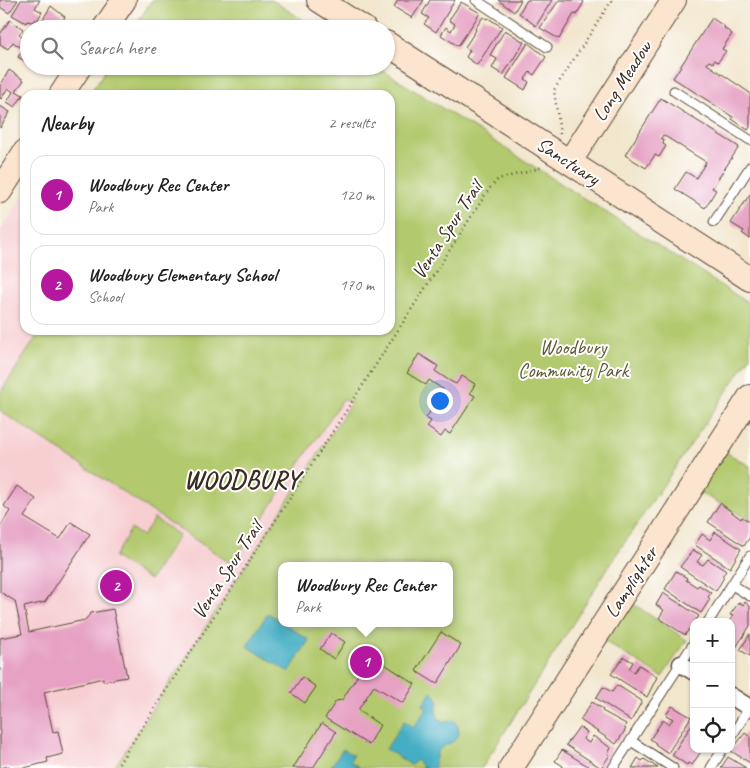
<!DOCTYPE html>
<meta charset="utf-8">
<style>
body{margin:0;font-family:Caveat,sans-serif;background:#f2f2f2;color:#222}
.controls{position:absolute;right:15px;bottom:15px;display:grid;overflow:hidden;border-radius:10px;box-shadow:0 1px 4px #0004}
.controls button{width:45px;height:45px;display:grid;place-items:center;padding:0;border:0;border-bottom:1px solid #e0e0e0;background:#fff;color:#222;font:25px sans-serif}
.you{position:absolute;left:439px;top:400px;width:18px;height:18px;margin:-12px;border:4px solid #fff;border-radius:50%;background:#1a73e8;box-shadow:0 0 0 8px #1a73e833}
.badge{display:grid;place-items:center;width:32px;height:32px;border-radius:50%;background:#b5179e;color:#fff;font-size:16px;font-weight:700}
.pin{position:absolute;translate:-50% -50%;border:2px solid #fff;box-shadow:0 1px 5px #0006}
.popup{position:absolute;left:278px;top:562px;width:175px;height:65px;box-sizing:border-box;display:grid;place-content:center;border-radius:10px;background:#fff;filter:drop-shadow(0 1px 4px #0005);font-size:16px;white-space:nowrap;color:#767676}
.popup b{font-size:19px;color:#222}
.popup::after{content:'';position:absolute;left:50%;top:100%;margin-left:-10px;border:10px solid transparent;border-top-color:#fff}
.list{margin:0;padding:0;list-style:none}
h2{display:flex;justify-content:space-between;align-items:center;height:65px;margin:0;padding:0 20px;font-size:21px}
h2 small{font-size:16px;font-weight:400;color:#767676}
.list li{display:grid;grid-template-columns:32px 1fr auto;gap:15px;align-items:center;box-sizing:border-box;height:80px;margin:0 10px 10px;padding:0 10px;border:1px solid #e0e0e0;border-radius:15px}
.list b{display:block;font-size:19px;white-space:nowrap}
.list p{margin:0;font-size:16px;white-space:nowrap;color:#767676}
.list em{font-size:16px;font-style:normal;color:#767676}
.icon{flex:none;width:28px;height:28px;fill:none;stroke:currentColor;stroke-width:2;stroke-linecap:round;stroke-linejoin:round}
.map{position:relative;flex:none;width:750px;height:768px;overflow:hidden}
.search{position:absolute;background:#fff;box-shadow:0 1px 4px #0004;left:20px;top:20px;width:375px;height:55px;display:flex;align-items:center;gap:12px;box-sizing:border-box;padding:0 18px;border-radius:28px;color:#767676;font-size:19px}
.panel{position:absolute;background:#fff;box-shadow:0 1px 4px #0004;left:20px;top:90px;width:375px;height:245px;border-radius:15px}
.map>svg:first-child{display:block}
.built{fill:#f7cfd1}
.green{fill:#b2c96e;stroke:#767a46;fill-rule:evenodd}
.water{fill:#45aec4;stroke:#406c71}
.building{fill:#e6a1c3}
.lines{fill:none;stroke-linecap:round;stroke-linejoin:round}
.lane-casing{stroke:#564638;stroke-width:11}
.street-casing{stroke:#564638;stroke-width:19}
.secondary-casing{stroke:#564638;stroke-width:26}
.path{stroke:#564638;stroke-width:2.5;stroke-dasharray:1 4;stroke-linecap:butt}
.lane{stroke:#fff;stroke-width:9}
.street{stroke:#fff;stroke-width:16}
.secondary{stroke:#fce5cf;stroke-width:24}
.labels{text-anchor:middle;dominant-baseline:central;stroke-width:4;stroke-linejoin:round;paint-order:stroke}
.street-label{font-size:20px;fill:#3b2a1e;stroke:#fff}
.park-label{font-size:20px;fill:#5f5a36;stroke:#fff}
.district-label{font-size:25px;font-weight:bold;letter-spacing:1px;fill:#3b2a1e;stroke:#fff}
</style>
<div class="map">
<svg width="750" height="768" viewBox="0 0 750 768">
<rect width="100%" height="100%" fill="#fff"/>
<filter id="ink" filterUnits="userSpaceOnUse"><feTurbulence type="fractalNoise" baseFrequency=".02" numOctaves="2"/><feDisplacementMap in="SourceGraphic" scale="10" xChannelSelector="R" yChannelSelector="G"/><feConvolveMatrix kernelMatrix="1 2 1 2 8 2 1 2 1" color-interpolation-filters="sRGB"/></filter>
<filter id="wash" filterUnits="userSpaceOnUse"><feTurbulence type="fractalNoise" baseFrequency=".0096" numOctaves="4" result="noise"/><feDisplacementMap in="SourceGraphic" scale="20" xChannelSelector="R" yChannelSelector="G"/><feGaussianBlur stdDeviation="1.12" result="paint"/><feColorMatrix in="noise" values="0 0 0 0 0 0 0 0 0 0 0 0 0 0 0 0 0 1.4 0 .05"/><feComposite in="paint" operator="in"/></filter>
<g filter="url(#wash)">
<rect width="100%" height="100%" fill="#f2e6cd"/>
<path class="built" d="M 25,193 L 25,330 L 236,330 L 351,403 L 114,768 L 0,768 L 0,231 Z"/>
<path class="green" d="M 152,0 L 272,0 L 317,29 L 133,29 Z
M 108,66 L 376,66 L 750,304 L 750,357 L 616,555 L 482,768 L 114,768 L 351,403 L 343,399 L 232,564 L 0,411 L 0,393 L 41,330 L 390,330 L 390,95 L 89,95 ZM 282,566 L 450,566 L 450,623 L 282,623 Z
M 722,450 L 750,466 L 750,520 L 697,491 Z
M 154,518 L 179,535 L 150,580 L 114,557 L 131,529 L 143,536 Z
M 626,599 L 687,640 L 662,677 L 602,640 Z"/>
<path class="water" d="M 268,613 L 309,640 L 289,672 L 247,646 Z
M 431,692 L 436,696 L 438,701 L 436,711 L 438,718 L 444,722 L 454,720 L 458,727 L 459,734 C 452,746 448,742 440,749 C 434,754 437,762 434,768 L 423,768 L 417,760 L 411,765 L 386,749 L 404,721 L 414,727 L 427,708 L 423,705 Z
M 343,749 L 353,755 L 350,761 L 360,768 L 330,768 Z"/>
<g id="blocks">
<path class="building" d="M 0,0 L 18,0 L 9,13 L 0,7 Z
M 21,0 L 40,0 L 35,8 L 42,12 L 37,21 L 35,19 L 32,22 L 27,21 L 26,23 L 12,15 Z
M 398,0 L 424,0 L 412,18 L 394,7 Z
M 430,0 L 455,0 L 436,32 L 424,24 L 429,18 L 422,14 Z
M 498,0 L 521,0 L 514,12 Z
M 527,0 L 552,0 L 536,26 L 519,13 Z
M 559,0 L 581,0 L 584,2 L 576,15 L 574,14 L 559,39 L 540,28 Z
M 461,2 L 480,13 L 458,46 L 441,35 L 446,27 L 451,31 L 455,24 L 449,20 Z
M 51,6 L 65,17 L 58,27 L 61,29 L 54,29 L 55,27 L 49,23 L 46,29 L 37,29 Z
M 483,17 L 487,19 L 488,18 L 502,27 L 477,65 L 466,57 L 470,50 L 465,47 L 476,30 L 475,29 Z
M 712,18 L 725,27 L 724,28 L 732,34 L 722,49 L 726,51 L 718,62 L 714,60 L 713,63 L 709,61 L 707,64 L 750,93 L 750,127 L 748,130 L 732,119 L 733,117 L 673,78 Z
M 10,20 L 23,29 L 19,35 L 26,39 L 20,47 L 13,42 L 8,49 L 0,44 L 0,34 Z
M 505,30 L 524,42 L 503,75 L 492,68 L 497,59 L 490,55 Z
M 528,43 L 546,57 L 534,75 L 530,72 L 525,79 L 529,82 L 525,90 L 506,78 Z
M 25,45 L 29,48 L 29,63 L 18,57 Z
M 9,70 L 24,80 L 16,91 L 23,95 L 15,107 L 7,102 L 13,92 L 8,88 L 1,99 L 0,98 L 0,86 Z
M 661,98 L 739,147 L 712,188 L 716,190 L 705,208 L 675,189 L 686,172 L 696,178 L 706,162 L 663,135 L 661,138 L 664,140 L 663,144 L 666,146 L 659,157 L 655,155 L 646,168 L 625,155 Z
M 0,106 L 10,112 L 0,128 Z
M 750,194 L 750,239 L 742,233 L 744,231 L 731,223 Z
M 419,354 L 438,366 L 435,371 L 450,381 L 456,384 L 462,376 L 475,384 L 470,393 L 475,396 L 450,434 L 445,431 L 441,437 L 427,427 L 431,421 L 426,418 L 444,390 L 429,380 L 426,385 L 407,373 Z
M 17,486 L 36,499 L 24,517 L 60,539 L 71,522 L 90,534 L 45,602 L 24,607 L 29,632 L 85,620 L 91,613 L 113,609 L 127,677 L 103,681 L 103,678 L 44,692 L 53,732 L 58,731 L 63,754 L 47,758 L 48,762 L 24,768 L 10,768 L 9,766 L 0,768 L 0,638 L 22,634 L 15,601 L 0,592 L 0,527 L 10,511 L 4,506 Z
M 720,503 L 741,519 L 742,517 L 750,522 L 750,537 L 744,546 L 708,522 Z
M 715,532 L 741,549 L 730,568 L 695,545 L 702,534 L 710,540 Z
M 693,550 L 702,555 L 697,562 L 703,565 L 708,559 L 726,571 L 722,576 L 724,577 L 716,591 L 680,567 Z
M 676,571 L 687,578 L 686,580 L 697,587 L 699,585 L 711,593 L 708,597 L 710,599 L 701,613 L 665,589 Z
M 663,593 L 699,616 L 685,635 L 659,618 L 664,610 L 656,605 Z
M 739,602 L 743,605 L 745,602 L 750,606 L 750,626 L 735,649 L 731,646 L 731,622 L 729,622 L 733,616 L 730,615 Z
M 441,632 L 461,645 L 437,684 L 416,671 Z
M 331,633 L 345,642 L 334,659 L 320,649 Z
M 750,634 L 750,656 L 740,650 Z
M 624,657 L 633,662 L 629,669 L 634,672 L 639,665 L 657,677 L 647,697 L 611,674 Z
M 377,659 L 415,684 L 403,703 L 374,686 L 358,710 L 380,725 L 369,745 L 325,718 L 336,701 L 342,700 L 363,667 L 369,671 Z
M 302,677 L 316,687 L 305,703 L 291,693 Z
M 617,685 L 642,701 L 631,721 L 596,698 L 603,687 L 612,692 Z
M 592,702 L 603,709 L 602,711 L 626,724 L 624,728 L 626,729 L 616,744 L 580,720 Z
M 672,706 L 691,717 L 668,753 L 655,744 L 656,743 L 650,739 L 663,720 L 669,724 L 673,719 L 666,715 Z
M 694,721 L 694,749 L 699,749 L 698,751 L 700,753 L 692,765 L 688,763 L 687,765 L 672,755 Z
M 322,723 L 336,732 L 313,768 L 293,768 Z
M 579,727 L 587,732 L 583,739 L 589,743 L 593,736 L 611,748 L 608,754 L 610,755 L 601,768 L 566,745 Z
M 745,733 L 750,737 L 750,763 L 731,751 Z
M 562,750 L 591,768 L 562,768 L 563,766 L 555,761 Z
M 728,757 L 746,768 L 721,768 Z
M 638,758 L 642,761 L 644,759 L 658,768 L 632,768 Z"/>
</g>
</g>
<g filter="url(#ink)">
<use href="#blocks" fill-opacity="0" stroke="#564638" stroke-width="1"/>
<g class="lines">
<g class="lane-casing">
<path id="lane" d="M 476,0 L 547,47
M 674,91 L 750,140
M 714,222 L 750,167
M 732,585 L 750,596
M 708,622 L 750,556
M 731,737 L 750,707
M 631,741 L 673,768
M 613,768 L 694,643
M 711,768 L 723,749"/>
</g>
<g class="street-casing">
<path id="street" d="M 681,664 L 694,672
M 731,696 L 750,708"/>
</g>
<g class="secondary-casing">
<path id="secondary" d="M 319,0 L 364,29
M 104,29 L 124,0
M 386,43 L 750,279
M 61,95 L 80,66
M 570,161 L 674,0
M 0,191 L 25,152
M 511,768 L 750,397"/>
</g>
<path class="path" d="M 560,134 L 554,90 L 612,0
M 116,768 L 489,189 L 498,179 L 527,172 L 542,167"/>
<use href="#lane" class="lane"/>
<use href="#street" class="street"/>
<use href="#secondary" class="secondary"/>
</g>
</g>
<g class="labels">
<g class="street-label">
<text transform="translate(622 81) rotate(-57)">Long Meadow</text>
<text transform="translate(568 161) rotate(33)">Sanctuary</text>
<text transform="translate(447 230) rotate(-57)">Venta Spur Trail</text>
<text transform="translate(227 570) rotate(-57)">Venta Spur Trail</text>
<text transform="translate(631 582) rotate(-57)">Lamplighter</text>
</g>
<g class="park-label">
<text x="573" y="347">Woodbury<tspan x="573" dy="23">Community Park</tspan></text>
</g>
<g class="district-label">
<text x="242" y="480">WOODBURY</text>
</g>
</g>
</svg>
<div class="controls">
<button>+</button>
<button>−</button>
<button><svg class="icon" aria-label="locate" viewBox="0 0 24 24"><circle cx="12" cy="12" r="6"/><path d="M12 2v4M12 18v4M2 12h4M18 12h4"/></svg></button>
</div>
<div class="you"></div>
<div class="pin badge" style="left:366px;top:662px">1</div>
<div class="popup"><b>Woodbury Rec Center</b>Park</div>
<div class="pin badge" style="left:116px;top:586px">2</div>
<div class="search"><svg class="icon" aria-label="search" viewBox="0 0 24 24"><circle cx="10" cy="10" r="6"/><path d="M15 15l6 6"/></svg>Search here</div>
<section class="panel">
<h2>Nearby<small>2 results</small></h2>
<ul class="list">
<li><span class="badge">1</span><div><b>Woodbury Rec Center</b><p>Park</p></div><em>120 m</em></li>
<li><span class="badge">2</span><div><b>Woodbury Elementary School</b><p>School</p></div><em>170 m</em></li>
</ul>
</section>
</div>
